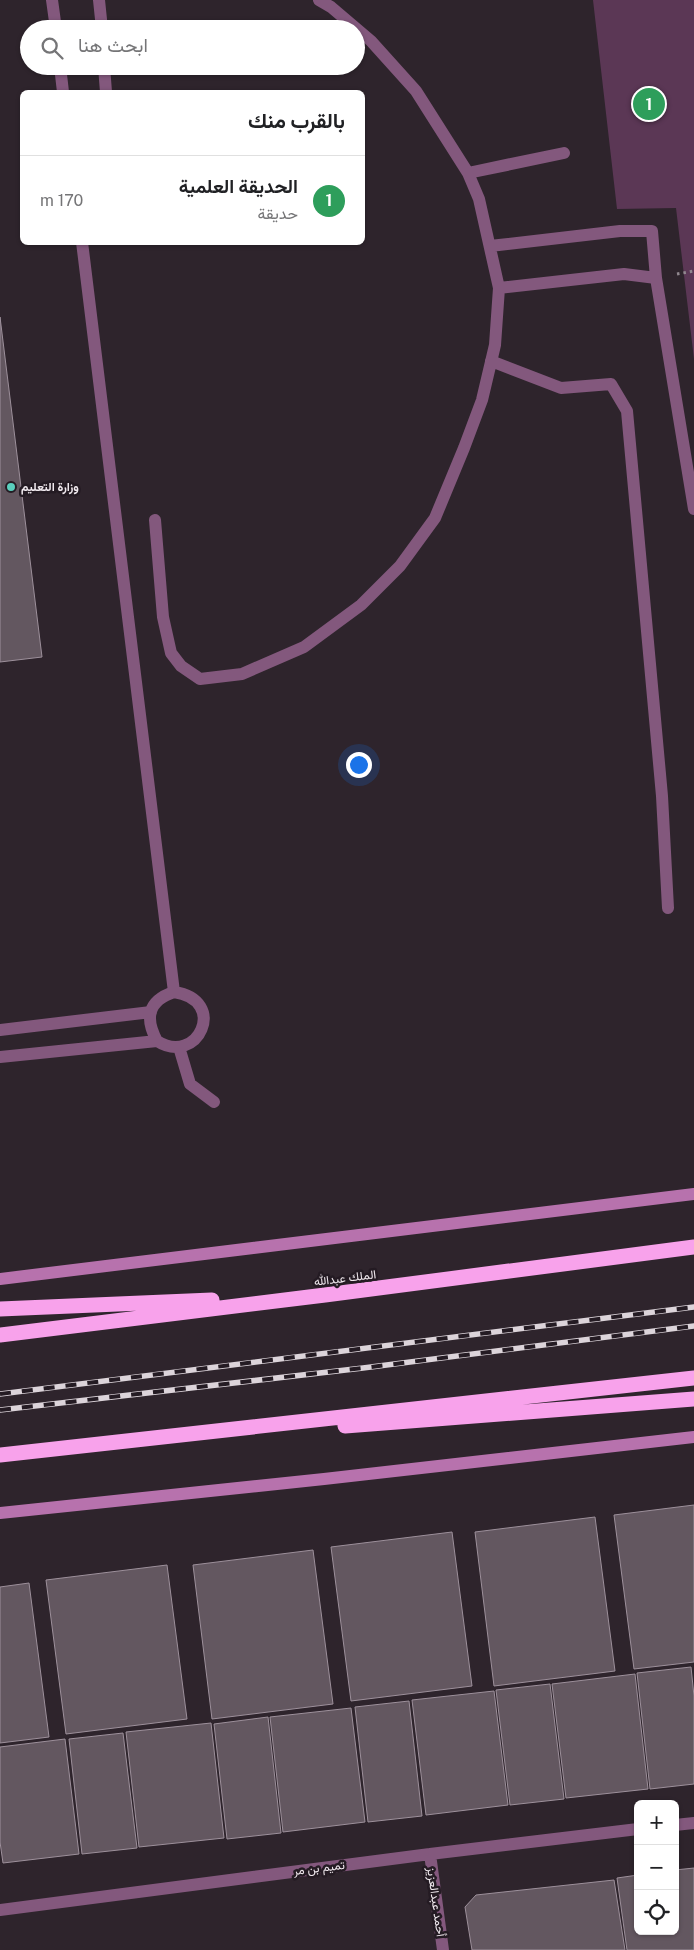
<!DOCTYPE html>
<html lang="ar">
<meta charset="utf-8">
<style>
body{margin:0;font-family:"Public Sans",Vazirmatn,sans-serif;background:#f2f2f2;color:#202124;direction:rtl}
.controls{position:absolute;right:15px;bottom:15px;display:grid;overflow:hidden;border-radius:8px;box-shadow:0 1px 4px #0004}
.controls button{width:45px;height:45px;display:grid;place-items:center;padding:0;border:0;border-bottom:1px solid #e0e0e0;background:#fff;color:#202124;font:25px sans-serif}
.you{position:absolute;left:358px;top:764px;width:18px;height:18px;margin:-12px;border:4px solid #fff;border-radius:50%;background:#1a73e8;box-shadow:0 0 0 8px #1a73e833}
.badge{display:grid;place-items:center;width:32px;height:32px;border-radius:50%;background:#3a6f69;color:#fff;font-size:16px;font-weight:700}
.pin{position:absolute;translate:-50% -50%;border:2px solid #fff;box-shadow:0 1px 5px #0006}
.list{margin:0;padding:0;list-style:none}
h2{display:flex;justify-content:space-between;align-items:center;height:65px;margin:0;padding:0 20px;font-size:21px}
h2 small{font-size:16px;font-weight:400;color:#757577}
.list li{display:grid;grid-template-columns:32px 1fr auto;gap:15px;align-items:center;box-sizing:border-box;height:90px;padding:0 20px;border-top:1px solid #e0e0e0}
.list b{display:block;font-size:19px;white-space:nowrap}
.list p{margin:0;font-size:16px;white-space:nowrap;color:#757577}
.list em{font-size:16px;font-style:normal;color:#757577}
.icon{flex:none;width:28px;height:28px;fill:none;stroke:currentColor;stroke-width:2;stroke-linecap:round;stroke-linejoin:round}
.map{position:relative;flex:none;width:694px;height:1950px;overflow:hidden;direction:ltr}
.search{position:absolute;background:#fff;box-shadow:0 1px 4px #0004;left:20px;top:20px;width:345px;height:55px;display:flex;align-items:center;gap:12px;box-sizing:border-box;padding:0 18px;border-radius:28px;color:#757577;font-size:19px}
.panel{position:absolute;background:#fff;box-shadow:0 1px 4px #0004;left:20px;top:90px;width:345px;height:155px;border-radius:8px;direction:rtl}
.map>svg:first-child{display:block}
.green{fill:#5b3755}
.building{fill:#635760;stroke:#9d909b}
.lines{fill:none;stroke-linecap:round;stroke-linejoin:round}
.path{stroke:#91888f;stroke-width:3;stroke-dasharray:2.5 4;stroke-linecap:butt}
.lane{stroke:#83587d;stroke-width:12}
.street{stroke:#83587d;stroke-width:12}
.secondary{stroke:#b772ad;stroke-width:12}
.highway{stroke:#f8a2eb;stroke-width:15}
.rail-casing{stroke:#dcd4da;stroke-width:5.5}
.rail{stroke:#241b23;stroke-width:4;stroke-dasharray:11;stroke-linecap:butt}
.poi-dot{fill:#5acebd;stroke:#241b23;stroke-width:2}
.labels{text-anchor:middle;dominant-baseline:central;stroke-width:5;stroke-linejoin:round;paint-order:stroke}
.poi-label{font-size:12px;font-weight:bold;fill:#f0e9ee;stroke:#241b23;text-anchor:start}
.street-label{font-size:12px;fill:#f0e9ee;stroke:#241b23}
</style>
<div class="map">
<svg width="694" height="1950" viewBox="0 0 694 1950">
<rect width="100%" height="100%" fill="#2e242c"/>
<path class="green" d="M 593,0 L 694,0 L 694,359 L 676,208 L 617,209 Z"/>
<path class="building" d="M 0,317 L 42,657 L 0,662 Z
M 694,1505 L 694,1662 L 634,1669 L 614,1515 Z
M 595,1517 L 615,1671 L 494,1686 L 475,1532 Z
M 452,1532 L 472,1686 L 351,1701 L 331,1547 Z
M 313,1550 L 333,1704 L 212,1719 L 193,1565 Z
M 167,1565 L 187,1719 L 66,1734 L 46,1580 Z
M 29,1583 L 49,1737 L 0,1743 L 0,1587 Z
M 691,1667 L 694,1696 L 694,1784 L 650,1789 L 637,1673 Z
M 635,1674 L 648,1789 L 566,1798 L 552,1684 Z
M 550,1684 L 564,1799 L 510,1805 L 496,1690 Z
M 494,1691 L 508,1805 L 426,1815 L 412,1700 Z
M 409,1701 L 422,1816 L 368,1822 L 355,1707 Z
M 351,1708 L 365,1822 L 283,1832 L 270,1717 Z
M 268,1717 L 281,1833 L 227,1839 L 214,1724 Z
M 211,1723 L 224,1838 L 139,1847 L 126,1732 Z
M 123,1733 L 137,1848 L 82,1854 L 69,1739 Z
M 65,1739 L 79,1854 L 3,1863 L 0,1842 L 0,1747 Z
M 694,1868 L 694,1950 L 627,1950 L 617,1878 L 638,1875 L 638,1931 L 675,1931 L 675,1870 Z
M 614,1880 L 625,1950 L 472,1950 L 465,1907 L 476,1895 Z"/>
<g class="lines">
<path class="path" d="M 677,274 L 694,271"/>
<path class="lane" d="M 52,0 L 56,29
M 99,0 L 102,29
M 60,66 L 63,92
M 104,66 L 106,92
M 468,173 L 564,153
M 82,242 L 174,992
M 490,246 L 620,231 L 652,231 L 656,278 L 694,509
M 499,288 L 624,274 L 656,278
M 491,361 L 561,388 L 611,384 L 627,411 L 662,796 L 668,908
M 155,520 L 163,617 L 171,653 L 181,666 L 200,679 L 242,674 L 304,647 L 361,605 L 400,566 L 435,518 L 464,448 L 482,400 L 495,345 L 499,288 L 479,199 L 468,173 L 416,91 L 371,41 L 331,7 L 319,0
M 174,992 C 229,1000 198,1067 157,1041 C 145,1019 147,1001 174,992 Z
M 0,1030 L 151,1012
M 179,1047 L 190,1084 L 214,1102
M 0,1057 L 157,1041"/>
<path class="street" d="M 675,1825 L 694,1823
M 430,1854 L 443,1950
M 0,1910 L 430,1854 L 638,1829"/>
<path class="secondary" d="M 0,1279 L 694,1194
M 0,1513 L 324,1479 L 694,1437"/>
<path class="highway" d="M 0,1309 L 212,1300
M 0,1335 L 325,1295 L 694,1247
M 345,1426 L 694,1399
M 0,1455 L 694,1378"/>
<g class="rail-casing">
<path id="rail" d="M 0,1394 L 694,1307
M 0,1410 L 363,1368 L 694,1326"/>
</g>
<use href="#rail" class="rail"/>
</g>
<circle class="poi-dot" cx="11" cy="487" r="5"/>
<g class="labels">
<g class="poi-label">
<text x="21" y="487">وزارة التعليم</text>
</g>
<g class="street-label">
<text transform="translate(345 1278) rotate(-7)">الملك عبدالله</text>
<text transform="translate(319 1868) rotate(-7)">تميم بن مر</text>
<text transform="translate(436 1902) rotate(82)">أحمد عبدالعزيز</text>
</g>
</g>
</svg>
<div class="controls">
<button>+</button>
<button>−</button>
<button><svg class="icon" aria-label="locate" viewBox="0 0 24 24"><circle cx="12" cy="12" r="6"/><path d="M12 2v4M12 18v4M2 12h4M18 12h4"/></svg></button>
</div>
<div class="you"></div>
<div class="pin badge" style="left:649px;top:104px;background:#2e9e5b">1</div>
<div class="search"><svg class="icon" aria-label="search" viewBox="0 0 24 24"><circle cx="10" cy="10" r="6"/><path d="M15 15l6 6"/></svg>ابحث هنا</div>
<section class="panel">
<h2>بالقرب منك<small></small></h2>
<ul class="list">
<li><span class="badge" style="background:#2e9e5b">1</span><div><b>الحديقة العلمية</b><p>حديقة</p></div><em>170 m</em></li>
</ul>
</section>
</div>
